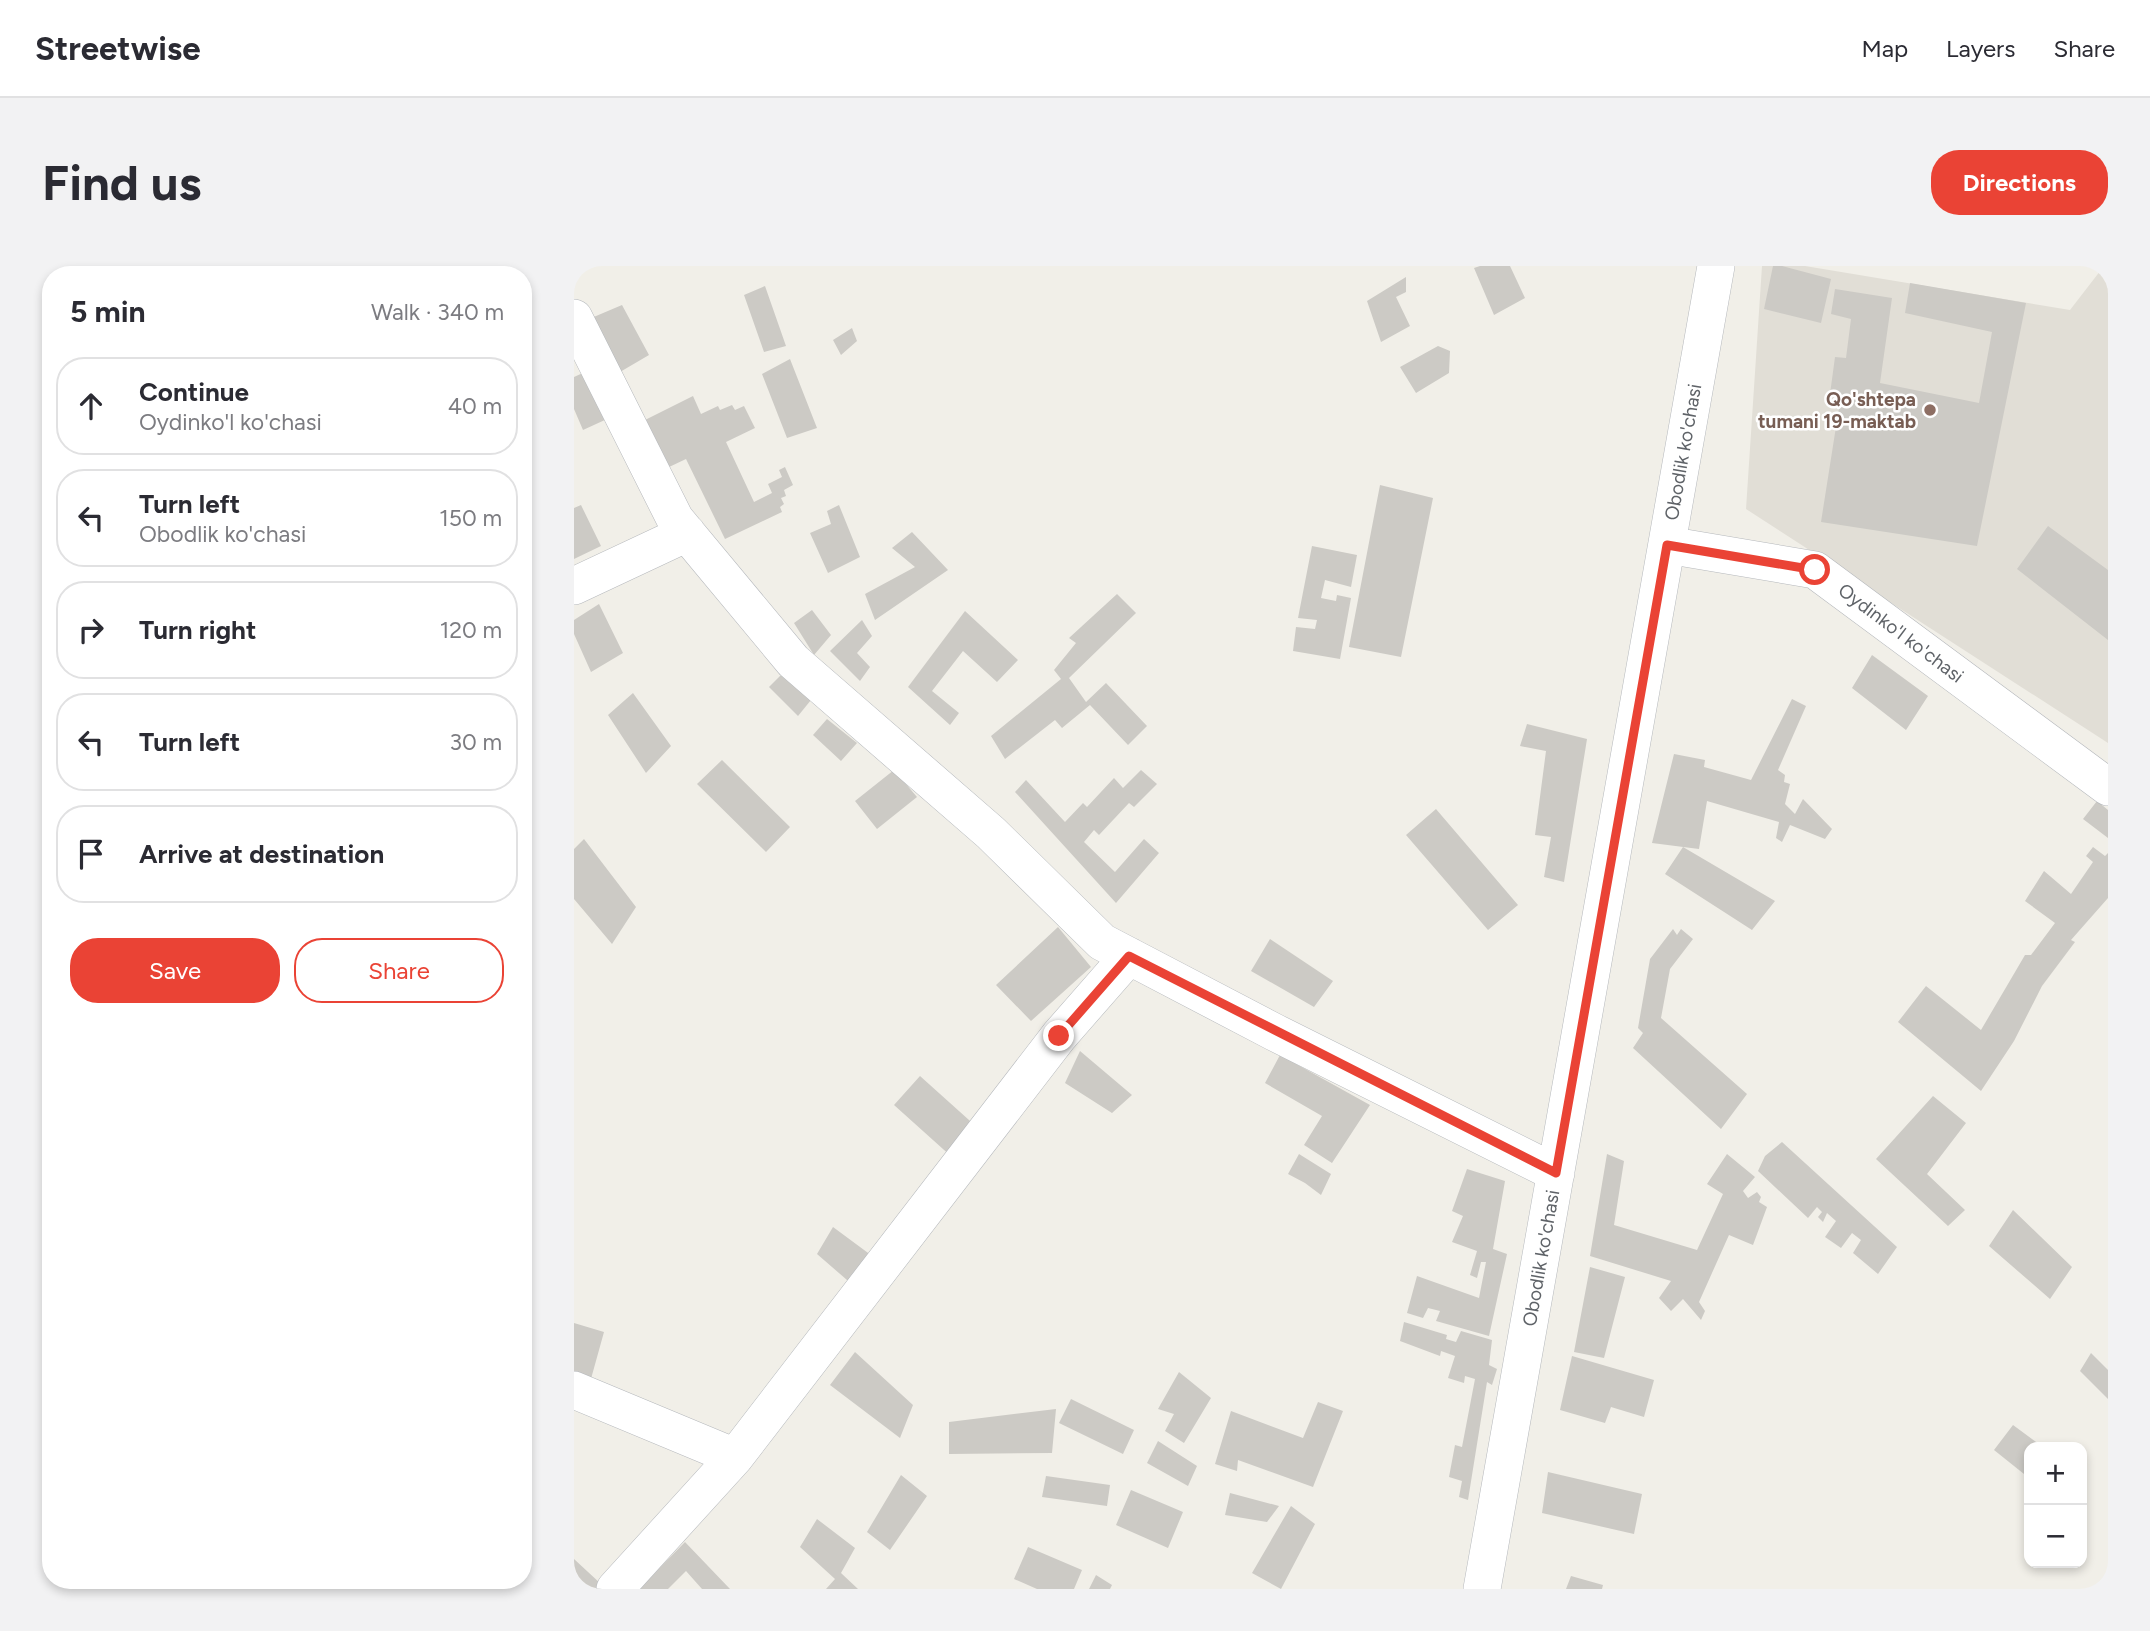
<!DOCTYPE html>
<meta charset="utf-8">
<style>
body{margin:0;font-family:Figtree,sans-serif;background:#f2f2f3;color:#2b2b33}
.controls{position:absolute;right:21px;bottom:21px;display:grid;overflow:hidden;border-radius:14px;box-shadow:0 4px 10px #0003}
.controls button{width:63px;height:63px;display:grid;place-items:center;padding:0;border:0;border-bottom:2px solid #e1e1e2;background:#fff;color:#2b2b33;font:35px sans-serif}
.stop{position:absolute;width:21px;height:21px;margin:-16px;border:5px solid #ea4335;border-radius:50%;background:#fff}
.stop.end{background:#ea4335;border-color:#fff;box-shadow:0 2px 7px #0008}
.list{margin:0;padding:0;list-style:none}
h2{display:flex;justify-content:space-between;align-items:center;height:91px;margin:0;padding:0 28px;font-size:30px}
h2 small{font-size:23px;font-weight:400;color:#7c7c81}
.list li{display:grid;grid-template-columns:46px 1fr auto;gap:21px;align-items:center;box-sizing:border-box;height:98px;margin:0 14px 14px;padding:0 14px;border:2px solid #e1e1e2;border-radius:28px}
.list b{display:block;font-size:26px;white-space:nowrap}
.list p{margin:0;font-size:23px;white-space:nowrap;color:#7c7c81}
.list em{font-size:23px;font-style:normal;color:#7c7c81}
.actions{display:flex;gap:14px;padding:21px 28px}
.actions a{flex:1;padding:16px 0;border:2px solid #ea4335;border-radius:28px;text-align:center;font-size:24px;color:#ea4335}
.actions .main{background:#ea4335;color:#fff}
.icon{flex:none;width:38px;height:38px;fill:none;stroke:currentColor;stroke-width:2;stroke-linecap:round;stroke-linejoin:round}
.map{position:relative;flex:none;width:1534px;height:1323px;overflow:hidden;border-radius:28px}
header{display:flex;align-items:center;gap:42px;box-sizing:border-box;height:98px;padding:0 35px;background:#fff;border-bottom:2px solid #e1e1e2}
header strong{font-size:33px}
nav{display:flex;gap:38px;margin-inline-start:auto;font-size:24px}
.intro{display:flex;align-items:center;justify-content:space-between;box-sizing:border-box;height:168px;padding:0 42px}
h1{margin:0;font-size:49px}
.button{padding:18px 32px;border-radius:28px;background:#ea4335;color:#fff;font-size:24px;font-weight:700}
main{display:flex;gap:42px;padding:0 42px}
aside{flex:1;background:#fff;border-radius:28px;box-shadow:0 4px 10px #0003}
.map>svg:first-child{display:block}
.education{fill:#e1ded6}
.building{fill:#cccac5}
.lines{fill:none;stroke-linecap:round;stroke-linejoin:round}
.minor-casing{stroke:#b5b8bc;stroke-width:38}
.minor{stroke:#fff;stroke-width:37}
.route{stroke:#ea4335;stroke-width:9}
.education-dot{fill:#8d6e63;stroke:#fff;stroke-width:2.5}
.labels{text-anchor:middle;dominant-baseline:central;stroke-width:5;stroke-linejoin:round;paint-order:stroke}
.education-label{font-size:19px;font-weight:bold;fill:#785e54;stroke:#fff;text-anchor:end}
.street-label{font-size:19px;fill:#5f6368;stroke:#fff}
</style>
<header>
<strong>Streetwise</strong>
<nav><a>Map</a><a>Layers</a><a>Share</a></nav>
</header>
<div class="intro"><h1>Find us</h1><a class="button">Directions</a></div>
<main>
<aside>
<h2>5 min<small>Walk · 340 m</small></h2>
<ul class="list">
<li><svg class="icon" aria-label="ahead" viewBox="0 0 24 24"><path d="M12 20V5M6 11l6-6 6 6"/></svg><div><b>Continue</b><p>Oydinko'l ko'chasi</p></div><em>40 m</em></li>
<li><svg class="icon" aria-label="left" viewBox="0 0 24 24"><path d="M17 20v-9H6M10 6l-5 5 5 5"/></svg><div><b>Turn left</b><p>Obodlik ko'chasi</p></div><em>150 m</em></li>
<li><svg class="icon" aria-label="right" viewBox="0 0 24 24"><path d="M7 20v-9h11M14 6l5 5-5 5"/></svg><div><b>Turn right</b></div><em>120 m</em></li>
<li><svg class="icon" aria-label="left" viewBox="0 0 24 24"><path d="M17 20v-9H6M10 6l-5 5 5 5"/></svg><div><b>Turn left</b></div><em>30 m</em></li>
<li><svg class="icon" aria-label="arrive" viewBox="0 0 24 24"><path d="M6 21V4h12l-3 4 3 4H6"/></svg><div><b>Arrive at destination</b></div></li>
</ul>
<div class="actions"><a class="main">Save</a><a>Share</a></div>
</aside>
<div class="map">
<svg width="1534" height="1323" viewBox="0 0 1534 1323">
<rect width="100%" height="100%" fill="#f1efe8"/>
<path class="education" d="M 1188,0 L 1231,0 L 1496,44 L 1530,0 L 1534,0 L 1534,477 L 1172,243 Z"/>
<path class="building" d="M 906,0 L 936,0 L 951,32 L 920,49 L 900,2 Z
M 1199,0 L 1208,0 L 1257,13 L 1247,57 L 1190,43 Z
M 832,11 L 832,26 L 822,31 L 836,60 L 807,76 L 793,35 Z
M 1336,17 L 1452,37 L 1403,280 L 1247,256 L 1267,129 L 1256,128 L 1261,91 L 1272,92 L 1277,53 L 1257,48 L 1261,23 L 1318,32 L 1306,117 L 1405,137 L 1418,66 L 1331,47 Z
M 191,20 L 212,80 L 190,86 L 170,29 Z
M 48,39 L 75,89 L 46,106 L 15,53 Z
M 278,62 L 283,75 L 267,89 L 259,74 Z
M 864,80 L 876,85 L 875,107 L 842,127 L 826,101 Z
M 216,93 L 243,162 L 213,172 L 188,108 Z
M 11,106 L 33,153 L 9,164 L 0,143 L 0,111 Z
M 119,130 L 127,148 L 144,140 L 146,144 L 158,139 L 161,144 L 170,140 L 181,162 L 152,176 L 180,236 L 198,227 L 194,218 L 208,211 L 205,204 L 211,201 L 219,219 L 210,224 L 212,230 L 207,232 L 210,238 L 206,241 L 208,246 L 151,273 L 112,193 L 93,202 L 71,154 Z
M 806,219 L 859,232 L 827,391 L 775,381 Z
M 7,239 L 27,280 L 0,293 L 0,242 Z
M 265,239 L 286,291 L 254,307 L 236,267 L 257,258 L 253,245 Z
M 1474,260 L 1534,304 L 1534,374 L 1443,303 Z
M 338,266 L 374,304 L 301,354 L 291,328 L 341,301 L 318,282 Z
M 738,280 L 783,289 L 777,321 L 751,314 L 747,332 L 762,335 L 763,329 L 777,332 L 766,393 L 719,385 L 722,361 L 741,363 L 743,354 L 724,352 Z
M 543,328 L 562,347 L 495,412 L 512,436 L 532,417 L 573,460 L 554,479 L 516,439 L 488,462 L 481,454 L 431,493 L 417,470 L 487,413 L 480,404 L 502,377 L 495,372 Z
M 25,338 L 49,387 L 17,406 L 0,368 L 0,354 Z
M 238,344 L 257,369 L 240,389 L 220,357 Z
M 391,345 L 444,394 L 423,416 L 389,385 L 358,425 L 385,447 L 376,459 L 334,421 Z
M 288,354 L 298,370 L 283,387 L 296,401 L 286,415 L 256,385 Z
M 1298,389 L 1354,430 L 1332,464 L 1278,422 Z
M 212,404 L 237,434 L 224,450 L 195,421 Z
M 59,427 L 97,480 L 72,507 L 34,449 Z
M 1218,433 L 1232,440 L 1204,504 L 1211,509 L 1210,516 L 1216,518 L 1211,538 L 1221,548 L 1229,533 L 1258,563 L 1251,573 L 1216,559 L 1208,576 L 1202,572 L 1205,556 L 1133,535 L 1125,583 L 1078,577 L 1100,488 L 1131,494 L 1130,501 L 1177,514 Z
M 253,453 L 283,477 L 267,495 L 239,469 Z
M 953,458 L 1013,473 L 990,616 L 970,611 L 977,571 L 961,569 L 972,485 L 946,480 Z
M 148,494 L 216,561 L 192,586 L 123,518 Z
M 320,504 L 343,531 L 303,563 L 281,535 Z
M 567,504 L 583,518 L 560,541 L 555,537 L 525,569 L 520,564 L 510,576 L 541,606 L 570,573 L 585,587 L 542,637 L 441,526 L 452,514 L 491,556 L 509,537 L 513,541 L 540,512 L 549,522 Z
M 1523,535 L 1534,544 L 1534,572 L 1509,553 Z
M 862,543 L 944,639 L 914,664 L 832,569 Z
M 10,573 L 62,641 L 38,678 L 0,633 L 0,583 Z
M 1109,581 L 1201,635 L 1178,664 L 1091,608 Z
M 1519,581 L 1531,590 L 1534,587 L 1534,632 L 1497,674 L 1501,676 L 1468,720 L 1440,775 L 1407,825 L 1324,756 L 1352,720 L 1407,764 L 1451,689 L 1457,689 L 1481,657 L 1451,635 L 1470,605 L 1497,628 L 1519,596 L 1512,590 Z
M 484,661 L 517,701 L 457,755 L 422,719 Z
M 1099,663 L 1103,669 L 1107,663 L 1119,673 L 1096,703 L 1087,752 L 1173,828 L 1147,863 L 1059,782 L 1069,767 L 1064,762 L 1076,693 Z
M 696,673 L 759,715 L 740,741 L 677,705 Z
M 506,785 L 558,829 L 538,847 L 491,817 Z
M 706,789 L 796,839 L 758,897 L 730,879 L 748,850 L 691,817 Z
M 346,810 L 405,863 L 379,892 L 320,839 Z
M 1359,830 L 1392,857 L 1353,908 L 1391,944 L 1374,960 L 1302,893 Z
M 1208,876 L 1323,981 L 1304,1008 L 1279,987 L 1287,974 L 1278,967 L 1267,982 L 1251,971 L 1262,955 L 1253,947 L 1249,956 L 1244,951 L 1248,946 L 1243,941 L 1234,952 L 1184,905 L 1191,890 Z
M 725,888 L 757,908 L 747,929 L 731,917 L 714,908 Z
M 1033,888 L 1050,895 L 1040,959 L 1123,984 L 1149,928 L 1133,918 L 1153,888 L 1181,911 L 1169,925 L 1174,932 L 1183,926 L 1187,931 L 1185,936 L 1193,941 L 1179,979 L 1155,969 L 1125,1036 L 1131,1045 L 1127,1054 L 1109,1033 L 1097,1045 L 1085,1032 L 1097,1015 L 1016,990 Z
M 893,903 L 931,915 L 919,983 L 933,988 L 915,1070 L 862,1055 L 866,1045 L 854,1042 L 849,1052 L 833,1047 L 843,1010 L 905,1032 L 912,996 L 907,996 L 903,1012 L 896,1009 L 903,985 L 878,976 L 889,950 L 878,945 Z
M 1439,944 L 1498,1001 L 1476,1033 L 1415,980 Z
M 259,961 L 309,998 L 288,1027 L 243,988 Z
M 1016,1001 L 1051,1011 L 1030,1092 L 1000,1086 Z
M 830,1056 L 873,1069 L 872,1073 L 882,1076 L 887,1065 L 918,1074 L 915,1099 L 923,1103 L 918,1119 L 913,1116 L 894,1234 L 885,1231 L 888,1215 L 875,1211 L 881,1179 L 888,1181 L 901,1113 L 891,1110 L 890,1117 L 874,1112 L 881,1090 L 867,1085 L 866,1090 L 826,1075 Z
M 0,1057 L 30,1066 L 15,1120 L 0,1116 Z
M 281,1086 L 339,1139 L 326,1172 L 256,1119 Z
M 1517,1087 L 1534,1104 L 1534,1133 L 1506,1105 Z
M 998,1090 L 1080,1114 L 1070,1151 L 1037,1141 L 1031,1157 L 986,1144 Z
M 605,1106 L 637,1132 L 610,1177 L 591,1165 L 600,1148 L 584,1143 Z
M 497,1133 L 560,1164 L 549,1188 L 485,1157 Z
M 744,1136 L 769,1145 L 739,1221 L 664,1194 L 663,1205 L 641,1198 L 657,1145 L 729,1172 Z
M 482,1143 L 478,1187 L 375,1188 L 375,1156 Z
M 1439,1159 L 1469,1181 L 1455,1181 L 1455,1212 L 1420,1184 Z
M 584,1175 L 623,1200 L 614,1220 L 573,1197 Z
M 974,1206 L 1068,1228 L 1060,1268 L 968,1247 Z
M 327,1209 L 353,1230 L 316,1284 L 293,1266 Z
M 472,1210 L 536,1219 L 533,1240 L 468,1231 Z
M 557,1224 L 609,1246 L 594,1282 L 542,1259 Z
M 656,1227 L 705,1240 L 693,1256 L 651,1249 Z
M 717,1240 L 741,1258 L 707,1323 L 678,1307 Z
M 243,1253 L 281,1282 L 267,1307 L 284,1323 L 252,1323 L 261,1313 L 226,1281 Z
M 111,1276 L 156,1323 L 128,1323 L 112,1305 L 94,1323 L 65,1323 Z
M 454,1281 L 508,1304 L 500,1323 L 463,1323 L 440,1313 Z
M 0,1293 L 27,1318 L 23,1323 L 0,1323 Z
M 522,1309 L 538,1319 L 536,1323 L 515,1323 Z
M 997,1310 L 1029,1319 L 1028,1323 L 992,1323 Z"/>
<g class="lines">
<g class="minor-casing">
<path id="minor" d="M 0,52 L 101,253 L 219,395 L 417,567 L 528,676 L 700,766 L 982,907
M 1093,279 L 1241,304 L 1534,521
M 0,320 L 113,267
M 0,1124 L 161,1191
M 41,1323 L 161,1191 L 485,770 L 555,690
M 908,1323 L 1142,0"/>
</g>
<use href="#minor" class="minor"/>
</g>
<g class="lines">
<path class="route" d="M 485,770 L 555,690 L 982,907 L 1093,279 L 1241,304"/>
</g>
<circle class="education-dot" cx="1356" cy="144" r="7"/>
<g class="labels">
<g class="education-label">
<text x="1342" y="133">Qo'shtepa<tspan x="1342" dy="22">tumani 19-maktab</tspan></text>
</g>
<g class="street-label">
<text transform="translate(1109 186) rotate(-80)">Obodlik ko'chasi</text>
<text transform="translate(1327 367) rotate(37)">Oydinko'l ko'chasi</text>
<text transform="translate(967 992) rotate(-80)">Obodlik ko'chasi</text>
</g>
</g>
</svg>
<div class="controls">
<button>+</button>
<button>−</button>
</div>
<div class="stop" style="left:1241px;top:304px"></div>
<div class="stop end" style="left:485px;top:770px"></div>
</div>
</main>
